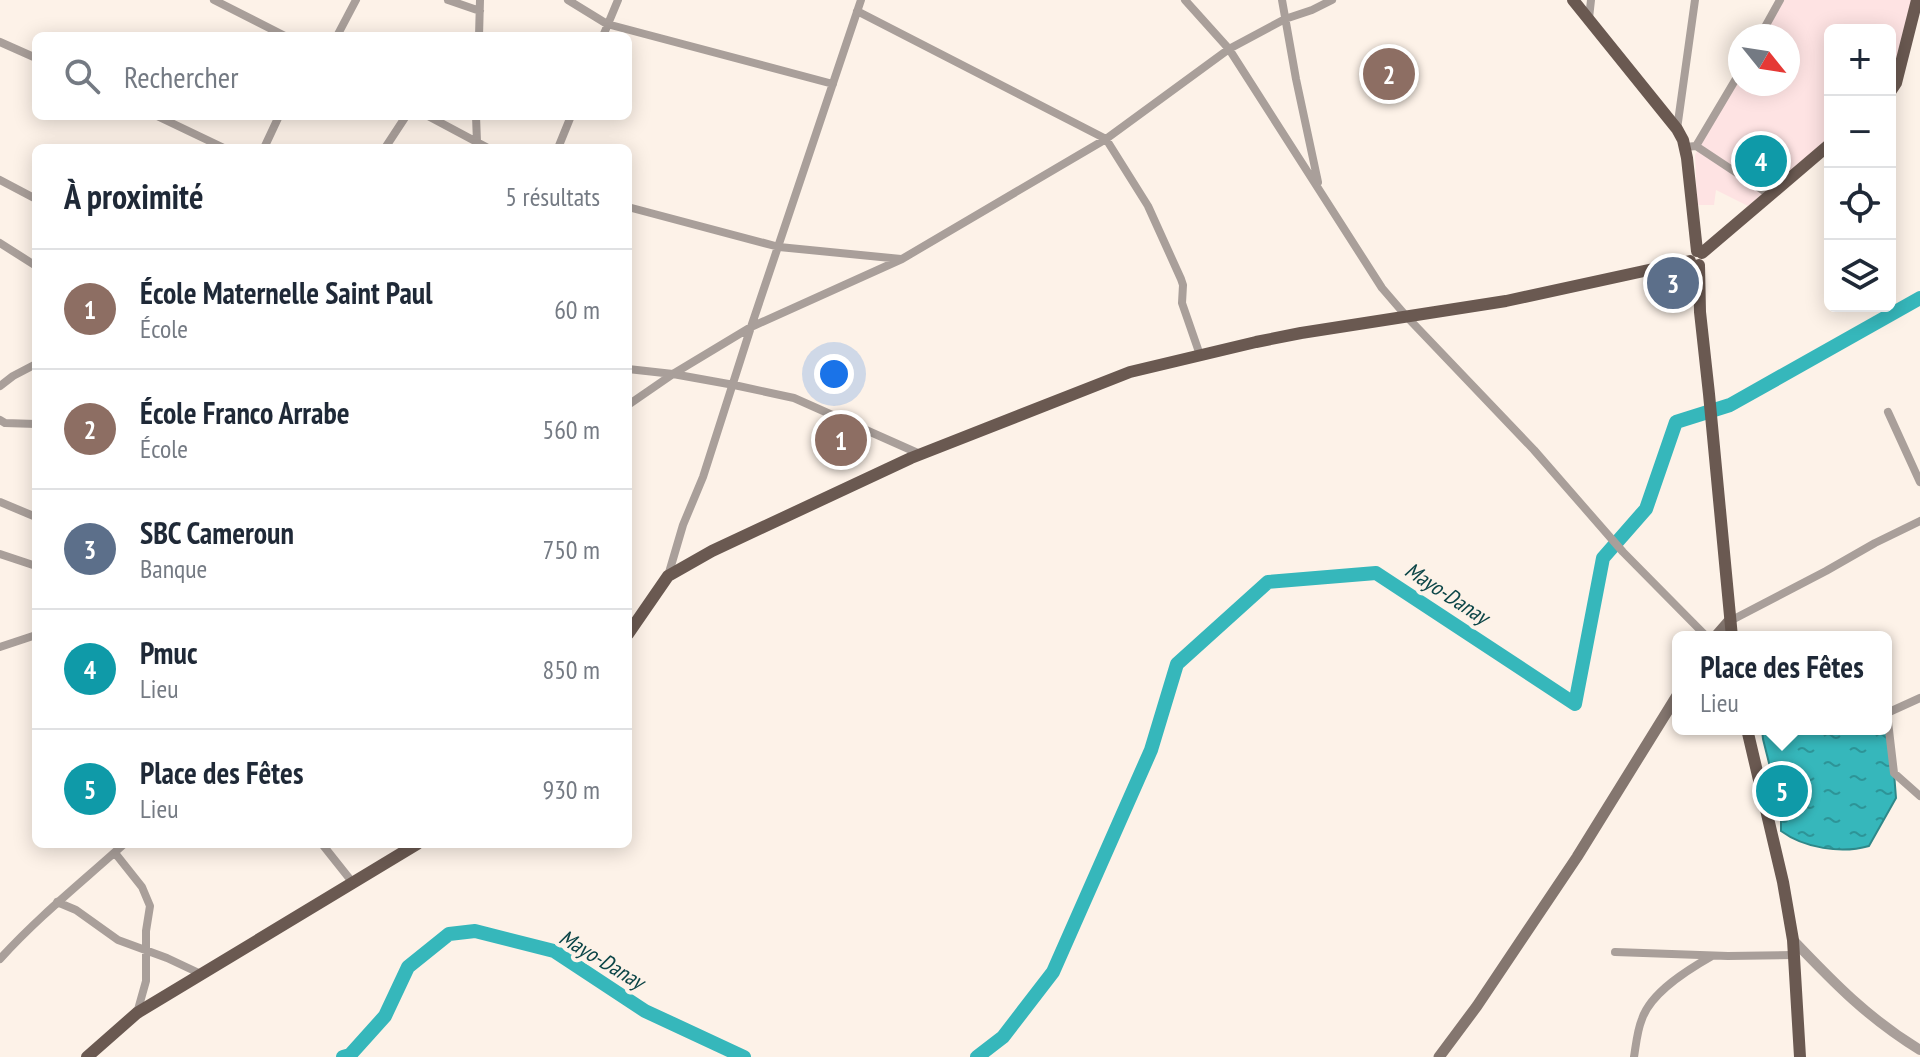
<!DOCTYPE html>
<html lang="fr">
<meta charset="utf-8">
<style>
body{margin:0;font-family:"PT Sans Narrow",sans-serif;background:#f6f6f7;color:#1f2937}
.controls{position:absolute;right:24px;top:24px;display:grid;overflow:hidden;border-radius:12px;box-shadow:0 4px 20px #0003}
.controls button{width:72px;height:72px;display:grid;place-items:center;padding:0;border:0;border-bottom:2px solid #e0e1e3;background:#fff;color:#1f2937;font:40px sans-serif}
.compass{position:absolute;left:1728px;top:24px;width:72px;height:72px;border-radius:50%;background:#fff;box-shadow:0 4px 20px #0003;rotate:120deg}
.you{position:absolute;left:834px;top:374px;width:28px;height:28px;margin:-20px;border:6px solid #fff;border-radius:50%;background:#1a73e8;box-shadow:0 0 0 12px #1a73e833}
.badge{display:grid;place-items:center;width:52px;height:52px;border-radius:50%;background:#0f766e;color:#fff;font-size:26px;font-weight:700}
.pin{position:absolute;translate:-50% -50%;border:4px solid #fff;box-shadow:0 2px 8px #0006}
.popup{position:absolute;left:1672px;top:631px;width:220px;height:104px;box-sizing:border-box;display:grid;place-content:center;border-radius:12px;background:#fff;filter:drop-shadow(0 2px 6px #0005);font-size:26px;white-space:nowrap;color:#747a83}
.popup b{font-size:30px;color:#1f2937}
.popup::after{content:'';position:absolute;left:50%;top:100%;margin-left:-16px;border:16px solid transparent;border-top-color:#fff}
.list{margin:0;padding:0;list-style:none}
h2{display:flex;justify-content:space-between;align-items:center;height:104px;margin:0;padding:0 32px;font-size:34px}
h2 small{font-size:26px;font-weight:400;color:#747a83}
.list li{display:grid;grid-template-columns:52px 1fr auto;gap:24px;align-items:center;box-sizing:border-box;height:120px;padding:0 32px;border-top:2px solid #e0e1e3}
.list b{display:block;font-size:30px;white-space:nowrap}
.list p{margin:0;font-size:26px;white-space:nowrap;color:#747a83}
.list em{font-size:26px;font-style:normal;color:#747a83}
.icon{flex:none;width:44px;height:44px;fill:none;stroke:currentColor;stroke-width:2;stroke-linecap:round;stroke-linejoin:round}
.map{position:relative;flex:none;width:1920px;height:1057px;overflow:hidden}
.search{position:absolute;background:#fff;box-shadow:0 4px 20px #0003;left:32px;top:32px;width:600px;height:88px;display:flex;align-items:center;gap:20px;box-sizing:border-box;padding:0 28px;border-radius:12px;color:#747a83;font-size:30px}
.panel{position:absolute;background:#fff;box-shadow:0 4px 20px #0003;left:32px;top:144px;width:600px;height:704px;border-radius:12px}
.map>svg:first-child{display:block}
.commercial{fill:#fee3e3}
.water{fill:url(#water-ripples);stroke:#2f8889;stroke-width:2}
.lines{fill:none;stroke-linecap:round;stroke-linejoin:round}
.river{stroke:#36b7bb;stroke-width:14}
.minor{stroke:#a99f9a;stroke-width:8}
.tertiary{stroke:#a99f9a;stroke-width:10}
.secondary{stroke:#84766f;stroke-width:11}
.primary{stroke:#6a5951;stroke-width:12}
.labels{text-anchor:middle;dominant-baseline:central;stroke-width:8;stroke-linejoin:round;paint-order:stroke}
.water-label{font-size:22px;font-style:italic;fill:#0c4547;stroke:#fdf2e8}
</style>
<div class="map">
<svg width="1920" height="1057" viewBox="0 0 1920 1057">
<defs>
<pattern id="water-ripples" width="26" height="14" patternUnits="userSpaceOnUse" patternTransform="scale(2)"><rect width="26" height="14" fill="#36b7bb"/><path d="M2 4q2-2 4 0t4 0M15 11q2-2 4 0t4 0" fill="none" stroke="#2d9497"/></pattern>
</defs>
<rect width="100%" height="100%" fill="#fdf2e8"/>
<path class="commercial" d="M 1784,0 L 1913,0 L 1890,83 L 1890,30 L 1830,30 L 1830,137 L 1748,206 L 1716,190 L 1714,205 L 1697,205 L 1695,155 L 1740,77 L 1740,84 L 1788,84 L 1788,36 L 1763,36 Z"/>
<path class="water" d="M 1762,729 L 1886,729 L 1894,773 L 1896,798 L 1869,846 C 1841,854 1804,848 1781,831 L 1781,821 L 1791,815 L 1798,799 L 1787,773 L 1772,775 L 1763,739 Z"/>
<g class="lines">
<path class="river" d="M 343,1057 L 350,1055 L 385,1016 L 408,967 L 449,934 L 475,931 L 554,951 L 645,1011 L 744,1057
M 977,1057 L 1003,1037 L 1053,972 L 1151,750 L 1177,664 L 1268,582 L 1376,573 L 1575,704 L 1603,558 L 1646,509 L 1676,422 L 1730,405 L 1920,298"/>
<path class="minor" d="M 214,0 L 285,36
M 448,0 L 480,11
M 568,0 L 607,24 L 833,84
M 1185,0 L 1229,49 L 1382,288 L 1407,317 L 1534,450 L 1623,552 L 1707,637
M 1282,0 L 1296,79 L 1318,182
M 857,11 L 1106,139 L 1148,206 L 1181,279 L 1183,285 L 1182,303 L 1200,355
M 1589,18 L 1591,0
M 337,36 L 356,0
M 479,36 L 480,0
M 603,36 L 618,0
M 1760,36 L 1780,0
M 0,42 L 36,58
M 157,116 L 224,148
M 428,116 L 488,148
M 476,116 L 477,142
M 1677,129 L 1695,0
M 1696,146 L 1740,72
M 1685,147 L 1696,146 L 1770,195
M 264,148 L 279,116
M 385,148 L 406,116
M 558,148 L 571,116
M 0,180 L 36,199
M 628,207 L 779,247 L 901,259
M 0,243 L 36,266
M 628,369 L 673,374 L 734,385 L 794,398 L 920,454
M 0,386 L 13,376 L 36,364
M 628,405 L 673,374 L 751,327 L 902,259 L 1106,139 L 1229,49 L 1285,19 L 1312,10 L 1332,0
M 1888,412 L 1920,482
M 0,420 L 5,423 L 36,424
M 0,502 L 36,517
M 0,554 L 36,566
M 668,576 L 683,525 L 703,477 L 751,327 L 861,0
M 1730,621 L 1826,571 L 1875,543 L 1920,521
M 0,647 L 36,635
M 1920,698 L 1887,713 L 1894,773 L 1920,796
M 322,844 L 353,883
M 115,853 L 142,887 L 150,906 L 146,931 L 146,981 L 137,1013
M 57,902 L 76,910 L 118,940 L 167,958 L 201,974
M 1615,952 L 1728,956 L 1794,955
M 0,959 C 38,917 82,882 124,844
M 1634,1057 C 1636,1045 1637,1031 1642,1019 C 1651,992 1689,969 1712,956"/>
<path class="tertiary" d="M 1793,940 C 1835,984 1868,1018 1920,1050"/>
<path class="secondary" d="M 1715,637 L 1729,621
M 1439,1057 L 1477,1006 L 1577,857 L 1678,694"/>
<path class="primary" d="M 1573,0 L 1677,129 L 1683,140 L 1687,158 L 1697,251
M 1890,92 L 1896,83 L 1917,0
M 1702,253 L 1830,144
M 1699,265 L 1700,312 L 1709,394 L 1732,637
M 628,634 L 668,576 L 712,551 L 911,458 L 1130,372 L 1256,342 L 1301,333 L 1506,301 L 1690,261
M 1747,729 L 1783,882 L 1793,940 L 1800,1057
M 87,1057 L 137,1013 L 417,844"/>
</g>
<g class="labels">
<g class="water-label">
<text transform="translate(1447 593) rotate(33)">Mayo-Danay</text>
<text transform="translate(602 959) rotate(31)">Mayo-Danay</text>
</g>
</g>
</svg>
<div class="controls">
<button>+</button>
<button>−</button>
<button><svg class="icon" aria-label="locate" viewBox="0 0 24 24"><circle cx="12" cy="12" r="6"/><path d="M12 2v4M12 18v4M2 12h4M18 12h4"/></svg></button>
<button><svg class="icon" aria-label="layers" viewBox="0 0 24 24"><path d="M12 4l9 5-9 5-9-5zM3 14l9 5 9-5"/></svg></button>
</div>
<svg class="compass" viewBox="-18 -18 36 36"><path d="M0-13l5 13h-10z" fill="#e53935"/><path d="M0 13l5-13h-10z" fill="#747a83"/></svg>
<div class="you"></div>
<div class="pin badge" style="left:841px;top:440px;background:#8d6e63">1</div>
<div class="pin badge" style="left:1389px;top:74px;background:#8d6e63">2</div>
<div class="pin badge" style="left:1673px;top:283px;background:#5c6f8a">3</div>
<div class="pin badge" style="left:1761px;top:161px;background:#0f9aa8">4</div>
<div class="pin badge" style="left:1782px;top:791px;background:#0f9aa8">5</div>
<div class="popup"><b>Place des Fêtes</b>Lieu</div>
<div class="search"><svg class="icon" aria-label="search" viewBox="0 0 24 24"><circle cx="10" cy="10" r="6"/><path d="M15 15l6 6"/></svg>Rechercher</div>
<section class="panel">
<h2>À proximité<small>5 résultats</small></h2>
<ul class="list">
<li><span class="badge" style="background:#8d6e63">1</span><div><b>École Maternelle Saint Paul</b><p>École</p></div><em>60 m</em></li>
<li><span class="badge" style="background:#8d6e63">2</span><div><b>École Franco Arrabe</b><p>École</p></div><em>560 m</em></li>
<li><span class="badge" style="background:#5c6f8a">3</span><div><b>SBC Cameroun</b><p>Banque</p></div><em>750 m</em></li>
<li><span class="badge" style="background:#0f9aa8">4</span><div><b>Pmuc</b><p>Lieu</p></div><em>850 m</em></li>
<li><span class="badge" style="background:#0f9aa8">5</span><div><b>Place des Fêtes</b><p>Lieu</p></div><em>930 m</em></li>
</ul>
</section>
</div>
